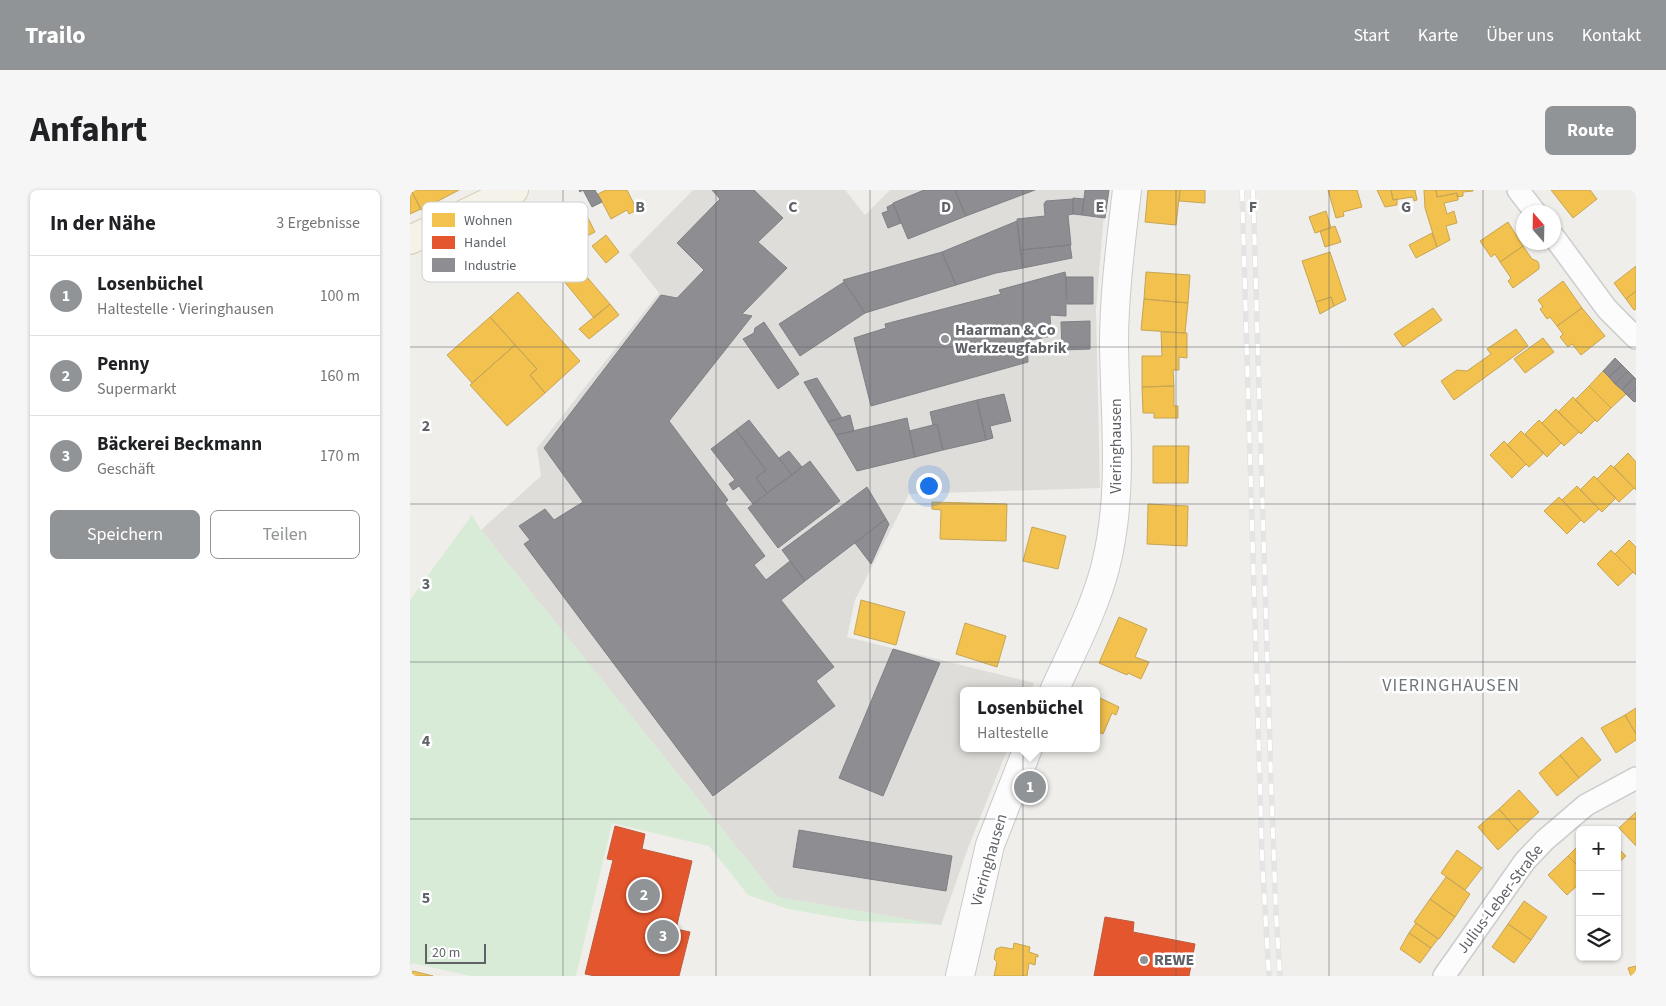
<!DOCTYPE html>
<html lang="de">
<meta charset="utf-8">
<style>
body{margin:0;font-family:"Source Sans 3",sans-serif;background:#f6f6f6;color:#202124}
.controls{position:absolute;right:15px;bottom:15px;display:grid;overflow:hidden;border-radius:8px;box-shadow:0 1px 4px #0004}
.controls button{width:45px;height:45px;display:grid;place-items:center;padding:0;border:0;border-bottom:1px solid #e0e0e0;background:#fff;color:#202124;font:25px sans-serif}
.compass{position:absolute;left:1106px;top:15px;width:45px;height:45px;border-radius:50%;background:#fff;box-shadow:0 1px 4px #0004;rotate:340deg}
.scale{position:absolute;left:15px;bottom:12px;width:61px;box-sizing:border-box;padding-left:5px;border:2px solid #5f6368;border-top:0;font-size:14px;line-height:18px;white-space:nowrap;color:#5f6368;-webkit-text-stroke:4px #fff;paint-order:stroke}
.you{position:absolute;left:518px;top:295px;width:18px;height:18px;margin:-12px;border:4px solid #fff;border-radius:50%;background:#1a73e8;box-shadow:0 0 0 8px #1a73e833}
.badge{display:grid;place-items:center;width:32px;height:32px;border-radius:50%;background:#919496;color:#fff;font-size:16px;font-weight:700}
.pin{position:absolute;translate:-50% -50%;border:2px solid #fff;box-shadow:0 1px 5px #0006}
.popup{position:absolute;left:550px;top:497px;width:140px;height:65px;box-sizing:border-box;display:grid;place-content:center;border-radius:8px;background:#fff;filter:drop-shadow(0 1px 4px #0005);font-size:16px;white-space:nowrap;color:#757577}
.popup b{font-size:19px;color:#202124}
.popup::after{content:'';position:absolute;left:50%;top:100%;margin-left:-10px;border:10px solid transparent;border-top-color:#fff}
.list{margin:0;padding:0;list-style:none}
h2{display:flex;justify-content:space-between;align-items:center;height:65px;margin:0;padding:0 20px;font-size:21px}
h2 small{font-size:16px;font-weight:400;color:#757577}
.list li{display:grid;grid-template-columns:32px 1fr auto;gap:15px;align-items:center;box-sizing:border-box;height:80px;padding:0 20px;border-top:1px solid #e0e0e0}
.list b{display:block;font-size:19px;white-space:nowrap}
.list p{margin:0;font-size:16px;white-space:nowrap;color:#757577}
.list em{font-size:16px;font-style:normal;color:#757577}
.actions{display:flex;gap:10px;padding:15px 20px}
.actions a{flex:1;padding:11px 0;border:1px solid #919496;border-radius:8px;text-align:center;font-size:18px;color:#919496}
.actions .main{background:#919496;color:#fff}
.icon{flex:none;width:28px;height:28px;fill:none;stroke:currentColor;stroke-width:2;stroke-linecap:round;stroke-linejoin:round}
.map{position:relative;flex:none;width:1226px;height:786px;overflow:hidden;border-radius:8px}
header{display:flex;align-items:center;gap:30px;box-sizing:border-box;height:70px;padding:0 25px;background:#919496;color:#fff}
header strong{font-size:24px}
nav{display:flex;gap:28px;margin-inline-start:auto;font-size:18px}
.intro{display:flex;align-items:center;justify-content:space-between;box-sizing:border-box;height:120px;padding:0 30px}
h1{margin:0;font-size:35px}
.button{padding:12px 22px;border-radius:8px;background:#919496;color:#fff;font-size:18px;font-weight:700}
main{display:flex;gap:30px;padding:0 30px}
aside{flex:1;background:#fff;border-radius:8px;box-shadow:0 1px 4px #0004}
.map>svg:first-child{display:block}
.industrial{fill:#dfddda}
.green{fill:#d8ebd6}
.homes{fill:#f2c14e;stroke:#c6a556}
.shops{fill:#e4572e;stroke:#bc5b3f}
.industry{fill:#8d8d92;stroke:#7f8085}
.lines{fill:none;stroke-linecap:round;stroke-linejoin:round}
.street-casing{stroke:#cbcccc;stroke-width:24}
.secondary-casing{stroke:#cacacb;stroke-width:30}
.primary-casing{stroke:#d7ceb8;stroke-width:30}
.street{stroke:#fdfcfc;stroke-width:21}
.secondary{stroke:#fdfcfc;stroke-width:28}
.primary{stroke:#f4f2e9;stroke-width:28}
.rail-casing{stroke:#e4e4e4;stroke-width:5.5}
.rail{stroke:#fff;stroke-width:4;stroke-dasharray:11;stroke-linecap:butt}
.grid{fill:none;stroke:#5f6368;stroke-width:1;stroke-opacity:0.55}
.poi-dot{fill:#919496;stroke:#fff;stroke-width:2}
.labels{text-anchor:middle;dominant-baseline:central;stroke-width:5;stroke-linejoin:round;paint-order:stroke}
.poi-label{font-size:16px;font-weight:bold;fill:#5f6368;stroke:#fff;text-anchor:start}
.street-label{font-size:16px;fill:#5f6368;stroke:#fff}
.neighbourhood-label{font-size:18px;letter-spacing:1px;fill:#70757a;stroke:#fff}
.key{fill:#fff;stroke:#cfd0d2;stroke-width:1}
.key-label{font-size:14px;fill:#5f6368}
.grid-label{font-size:16px;text-anchor:middle;font-weight:bold;fill:#5f6368;stroke:#fff;stroke-width:5;stroke-linejoin:round;paint-order:stroke}
</style>
<header>
<strong>Trailo</strong>
<nav><a>Start</a><a>Karte</a><a>Über uns</a><a>Kontakt</a></nav>
</header>
<div class="intro"><h1>Anfahrt</h1><a class="button">Route</a></div>
<main>
<aside>
<h2>In der Nähe<small>3 Ergebnisse</small></h2>
<ul class="list">
<li><span class="badge">1</span><div><b>Losenbüchel</b><p>Haltestelle · Vieringhausen</p></div><em>100 m</em></li>
<li><span class="badge">2</span><div><b>Penny</b><p>Supermarkt</p></div><em>160 m</em></li>
<li><span class="badge">3</span><div><b>Bäckerei Beckmann</b><p>Geschäft</p></div><em>170 m</em></li>
</ul>
<div class="actions"><a class="main">Speichern</a><a>Teilen</a></div>
</aside>
<div class="map">
<svg width="1226" height="786" viewBox="0 0 1226 786">
<rect width="100%" height="100%" fill="#efeeea"/>
<path class="industrial" d="M 283,0 L 435,0 L 455,25 L 480,0 L 696,0 L 686,120 L 690,298 L 499,304 L 445,410 L 437,447 L 624,493 L 621,501 L 554,501 L 554,558 L 598,558 L 558,658 L 531,735 L 367,707 L 71,340 L 131,286 L 127,258 L 249,103 L 219,65 Z"/>
<path class="green" d="M 62,325 L 71,340 L 367,707 L 531,735 L 448,731 L 378,719 L 338,705 L 299,656 L 202,633 L 166,786 L 61,786 L 2,773 L 0,776 L 0,410 Z"/>
<path class="homes" d="M 0,0 L 1,0 L 11,19 L 0,24 Z
M 1,0 L 49,0 L 11,20 Z
M 196,0 L 217,0 L 227,20 L 219,24 L 217,20 L 201,29 L 188,4 Z
M 738,0 L 770,0 L 766,35 L 735,32 Z
M 770,0 L 795,0 L 795,13 L 769,11 Z
M 918,0 L 947,0 L 952,17 L 933,22 L 934,26 L 926,28 Z
M 967,0 L 981,0 L 983,10 L 987,9 L 987,15 L 975,17 Z
M 981,0 L 1005,0 L 1007,10 L 1004,11 L 1003,7 L 983,10 Z
M 1014,0 L 1026,0 L 1027,7 L 1047,3 L 1048,7 L 1048,10 L 1034,13 L 1037,24 L 1044,21 L 1047,33 L 1036,36 L 1040,50 L 1027,57 L 1015,18 Z
M 1026,0 L 1063,0 L 1063,1 L 1053,2 L 1053,6 L 1047,7 L 1047,3 L 1027,7 Z
M 1141,0 L 1180,0 L 1187,9 L 1163,28 Z
M 171,14 L 185,42 L 177,46 L 175,43 L 159,51 L 146,26 Z
M 916,21 L 921,38 L 905,43 L 899,27 Z
M 1098,32 L 1113,56 L 1090,72 L 1085,64 L 1081,67 L 1070,51 Z
M 118,36 L 131,65 L 116,72 L 114,69 L 106,74 L 93,48 Z
M 925,36 L 931,52 L 915,57 L 910,41 Z
M 89,37 L 96,54 L 87,59 L 74,45 Z
M 1022,43 L 1027,57 L 1006,68 L 999,55 Z
M 74,45 L 87,59 L 97,70 L 88,75 L 66,51 Z
M 196,45 L 209,62 L 196,73 L 182,56 Z
M 65,49 L 88,75 L 60,86 L 59,88 L 44,86 L 30,79 L 35,74 L 29,66 L 39,61 L 42,65 L 51,56 Z
M 1113,56 L 1122,69 L 1127,71 L 1129,74 L 1129,79 L 1103,98 L 1098,91 L 1101,88 L 1090,72 Z
M 153,59 L 200,114 L 184,128 L 153,90 L 150,92 L 135,74 Z
M 920,62 L 936,110 L 924,116 L 921,107 L 906,112 L 892,71 Z
M 1226,76 L 1226,101 L 1216,109 L 1204,93 Z
M 736,82 L 780,85 L 778,113 L 734,109 Z
M 1153,91 L 1172,118 L 1147,136 L 1140,127 L 1137,129 L 1130,119 L 1133,117 L 1128,110 Z
M 1226,101 L 1226,119 L 1224,120 L 1216,109 Z
M 108,102 L 170,171 L 135,203 L 120,185 L 127,179 L 80,127 Z
M 921,107 L 924,116 L 910,124 L 906,112 Z
M 734,109 L 778,113 L 775,143 L 731,140 Z
M 200,114 L 209,125 L 179,149 L 169,139 Z
M 1023,118 L 1032,130 L 993,157 L 984,144 Z
M 1172,118 L 1195,146 L 1171,165 L 1162,154 L 1158,157 L 1150,147 L 1153,144 L 1147,136 Z
M 80,127 L 105,155 L 62,193 L 37,165 Z
M 1106,139 L 1118,156 L 1044,210 L 1031,191 L 1047,180 L 1057,181 L 1081,164 L 1077,159 Z
M 751,142 L 777,143 L 777,168 L 769,167 L 769,180 L 763,180 L 764,196 L 732,197 L 732,166 L 752,166 Z
M 1133,148 L 1144,162 L 1115,183 L 1104,169 Z
M 105,155 L 127,179 L 120,185 L 135,203 L 97,236 L 60,195 Z
M 1193,181 L 1216,204 L 1201,218 L 1179,196 Z
M 764,196 L 764,216 L 768,216 L 768,228 L 744,228 L 744,223 L 733,223 L 732,197 Z
M 1179,196 L 1201,218 L 1187,232 L 1165,210 Z
M 1163,207 L 1185,230 L 1171,244 L 1148,222 Z
M 1146,219 L 1169,242 L 1154,256 L 1132,233 Z
M 1129,230 L 1151,253 L 1137,267 L 1115,244 Z
M 1111,241 L 1134,263 L 1119,277 L 1097,255 Z
M 1094,251 L 1116,274 L 1102,288 L 1080,265 Z
M 743,256 L 779,256 L 778,293 L 743,293 Z
M 1218,263 L 1226,272 L 1226,300 L 1204,277 Z
M 1201,275 L 1224,298 L 1209,312 L 1187,289 Z
M 1184,286 L 1206,308 L 1192,322 L 1170,300 Z
M 1167,296 L 1189,319 L 1174,333 L 1152,310 Z
M 1149,307 L 1171,330 L 1157,344 L 1134,321 Z
M 522,312 L 597,314 L 596,351 L 530,349 L 531,320 L 522,319 Z
M 738,314 L 778,316 L 777,356 L 737,354 Z
M 622,337 L 656,346 L 648,379 L 613,371 Z
M 1219,350 L 1226,357 L 1226,385 L 1205,364 Z
M 1201,360 L 1223,382 L 1208,396 L 1187,374 Z
M 451,410 L 495,422 L 486,455 L 444,444 Z
M 709,427 L 737,439 L 725,467 L 739,472 L 731,489 L 718,483 L 717,485 L 689,473 Z
M 555,433 L 596,446 L 587,477 L 546,464 Z
M 686,506 L 709,517 L 706,525 L 702,523 L 693,544 L 686,541 Z
M 1226,518 L 1226,544 L 1215,525 Z
M 1215,525 L 1226,544 L 1226,550 L 1206,563 L 1191,538 Z
M 1172,547 L 1191,570 L 1169,588 L 1150,565 Z
M 1150,565 L 1169,588 L 1147,606 L 1129,583 Z
M 1109,600 L 1129,622 L 1108,641 L 1089,619 Z
M 1089,619 L 1108,641 L 1088,660 L 1068,637 Z
M 1226,622 L 1226,656 L 1209,638 Z
M 1170,654 L 1170,678 L 1158,666 Z
M 1207,657 L 1216,666 L 1207,674 Z
M 1047,660 L 1072,678 L 1055,700 L 1031,683 Z
M 1158,666 L 1170,678 L 1170,693 L 1157,705 L 1138,685 Z
M 1036,687 L 1060,704 L 1045,727 L 1020,709 Z
M 1020,709 L 1045,727 L 1029,749 L 1004,732 Z
M 1114,711 L 1137,727 L 1121,750 L 1098,734 Z
M 1006,733 L 1028,749 L 1021,758 L 999,743 Z
M 1098,734 L 1121,750 L 1104,773 L 1082,757 Z
M 999,743 L 1021,758 L 1010,773 L 990,759 Z
M 604,753 L 620,757 L 619,762 L 628,765 L 628,767 L 626,766 L 625,775 L 619,773 L 617,786 L 584,786 L 587,772 L 584,769 L 586,759 L 591,757 L 603,759 Z
M 1226,776 L 1226,785 L 1221,786 L 1218,778 Z
M 3,781 L 23,786 L 1,786 Z"/>
<path class="shops" d="M 205,636 L 235,644 L 232,659 L 282,671 L 266,739 L 280,742 L 269,786 L 185,786 L 175,784 L 203,670 L 197,669 Z
M 695,727 L 724,732 L 723,742 L 785,754 L 779,786 L 684,786 Z"/>
<path class="industry" d="M 169,0 L 185,0 L 192,12 L 182,17 L 173,0 L 170,2 Z
M 302,0 L 344,0 L 373,28 L 348,52 L 377,78 L 332,124 L 342,126 L 259,231 L 318,310 L 315,313 L 355,366 L 344,375 L 356,390 L 380,371 L 395,391 L 371,410 L 424,477 L 406,491 L 425,516 L 303,606 L 114,354 L 120,350 L 109,336 L 135,319 L 144,330 L 173,312 L 134,258 L 251,105 L 267,108 L 294,80 L 267,53 L 310,9 Z
M 514,0 L 545,0 L 556,26 L 498,49 L 483,13 Z
M 545,0 L 625,0 L 556,26 Z
M 675,0 L 699,0 L 695,28 L 672,25 Z
M 663,8 L 674,9 L 672,25 L 663,24 Z
M 663,9 L 663,24 L 658,25 L 661,55 L 610,60 L 607,29 L 635,26 L 634,14 L 636,11 Z
M 483,14 L 491,33 L 478,38 L 472,23 L 478,21 L 477,17 Z
M 607,31 L 613,78 L 586,83 L 546,95 L 532,62 Z
M 660,55 L 662,68 L 613,78 L 610,60 Z
M 532,62 L 546,95 L 455,123 L 433,90 Z
M 655,82 L 656,87 L 656,126 L 640,125 L 641,146 L 617,151 L 618,172 L 461,216 L 444,148 L 476,138 L 475,134 L 591,104 L 589,100 Z
M 656,87 L 683,87 L 683,114 L 657,114 Z
M 434,92 L 455,123 L 390,166 L 369,134 Z
M 680,131 L 680,159 L 652,160 L 651,132 Z
M 354,132 L 389,184 L 368,199 L 333,149 L 344,143 L 345,138 Z
M 1205,168 L 1212,175 L 1199,187 L 1193,181 Z
M 1212,175 L 1218,181 L 1205,194 L 1199,187 Z
M 1218,181 L 1224,187 L 1212,200 L 1205,194 Z
M 1224,187 L 1226,189 L 1226,198 L 1218,206 L 1212,200 Z
M 407,188 L 432,228 L 418,232 L 394,192 Z
M 1226,198 L 1226,211 L 1224,212 L 1218,206 Z
M 594,204 L 601,231 L 580,236 L 583,248 L 576,250 L 567,210 Z
M 567,210 L 576,250 L 533,260 L 527,234 L 523,235 L 520,222 Z
M 440,225 L 444,241 L 426,245 L 418,232 Z
M 497,228 L 505,267 L 447,281 L 426,245 Z
M 339,230 L 382,285 L 357,303 L 346,288 L 356,280 L 326,240 Z
M 527,234 L 533,260 L 505,267 L 499,241 Z
M 326,240 L 356,280 L 346,288 L 357,303 L 343,314 L 329,296 L 323,300 L 319,294 L 325,290 L 301,259 Z
M 379,261 L 392,277 L 382,285 L 369,268 Z
M 400,271 L 430,311 L 368,358 L 338,318 Z
M 457,297 L 476,329 L 395,391 L 372,360 Z
M 476,329 L 479,334 L 461,374 L 445,353 Z
M 483,459 L 530,473 L 473,606 L 429,588 Z
M 389,640 L 542,666 L 536,701 L 383,677 Z"/>
<g class="lines">
<g class="street-casing">
<path id="street" d="M 1108,0 L 1125,22
M 1144,47 L 1197,119 L 1226,148
M 1034,786 L 1115,671 L 1135,650 L 1176,615 L 1226,588"/>
</g>
<g class="secondary-casing">
<path id="secondary" d="M 644,501 C 662,461 684,420 695,378 C 714,305 705,229 704,155 C 704,103 711,51 717,0
M 550,786 L 580,655 L 618,558"/>
</g>
<g class="primary-casing">
<path id="primary" d="M 0,50 L 104,0"/>
</g>
<use href="#street" class="street"/>
<use href="#secondary" class="secondary"/>
<use href="#primary" class="primary"/>
<g class="rail-casing">
<path id="rail" d="M 832,0 L 852,667 L 859,786
M 843,0 L 861,592 L 866,723 L 870,786"/>
</g>
<use href="#rail" class="rail"/>
</g>
<path class="grid" d="M 153,0 L 153,786M 306,0 L 306,786M 460,0 L 460,786M 613,0 L 613,786M 766,0 L 766,786M 919,0 L 919,786M 1073,0 L 1073,786M 0,157 L 1226,157M 0,314 L 1226,314M 0,472 L 1226,472M 0,629 L 1226,629"/>
<g class="poi-dot">
<circle cx="535" cy="149" r="5"/>
<circle cx="734" cy="770" r="5"/>
</g>
<g class="labels">
<g class="poi-label">
<text x="545" y="140">Haarman &amp; Co<tspan x="545" dy="18">Werkzeugfabrik</tspan></text>
<text x="744" y="770">REWE</text>
</g>
<g class="street-label">
<text transform="translate(706 256) rotate(-90)">Vieringhausen</text>
<text transform="translate(579 670) rotate(-74)">Vieringhausen</text>
<text transform="translate(1090 709) rotate(-53)">Julius-Leber-Straße</text>
</g>
<g class="neighbourhood-label">
<text x="1041" y="495">VIERINGHAUSEN</text>
</g>
</g>
<rect x="12" y="12" width="166" height="80" rx="8" class="key"/>
<rect x="22" y="23" width="23" height="14" fill="#f2c14e"/>
<rect x="22" y="46" width="23" height="13" fill="#e4572e"/>
<rect x="22" y="68" width="23" height="14" fill="#8d8d92"/>
<g class="key-label">
<text x="54" y="35">Wohnen</text>
<text x="54" y="57">Handel</text>
<text x="54" y="80">Industrie</text>
</g>
<g class="grid-label">
<text x="230" y="22">B</text>
<text x="383" y="22">C</text>
<text x="536" y="22">D</text>
<text x="690" y="22">E</text>
<text x="843" y="22">F</text>
<text x="996" y="22">G</text>
<text x="16" y="241">2</text>
<text x="16" y="399">3</text>
<text x="16" y="556">4</text>
<text x="16" y="713">5</text>
</g>
</svg>
<div class="controls">
<button>+</button>
<button>−</button>
<button><svg class="icon" aria-label="layers" viewBox="0 0 24 24"><path d="M12 4l9 5-9 5-9-5zM3 14l9 5 9-5"/></svg></button>
</div>
<svg class="compass" viewBox="-18 -18 36 36"><path d="M0-13l5 13h-10z" fill="#e53935"/><path d="M0 13l5-13h-10z" fill="#757577"/></svg>
<div class="scale">20 m</div>
<div class="you"></div>
<div class="pin badge" style="left:620px;top:597px">1</div>
<div class="popup"><b>Losenbüchel</b>Haltestelle</div>
<div class="pin badge" style="left:234px;top:705px">2</div>
<div class="pin badge" style="left:253px;top:746px">3</div>
</div>
</main>
